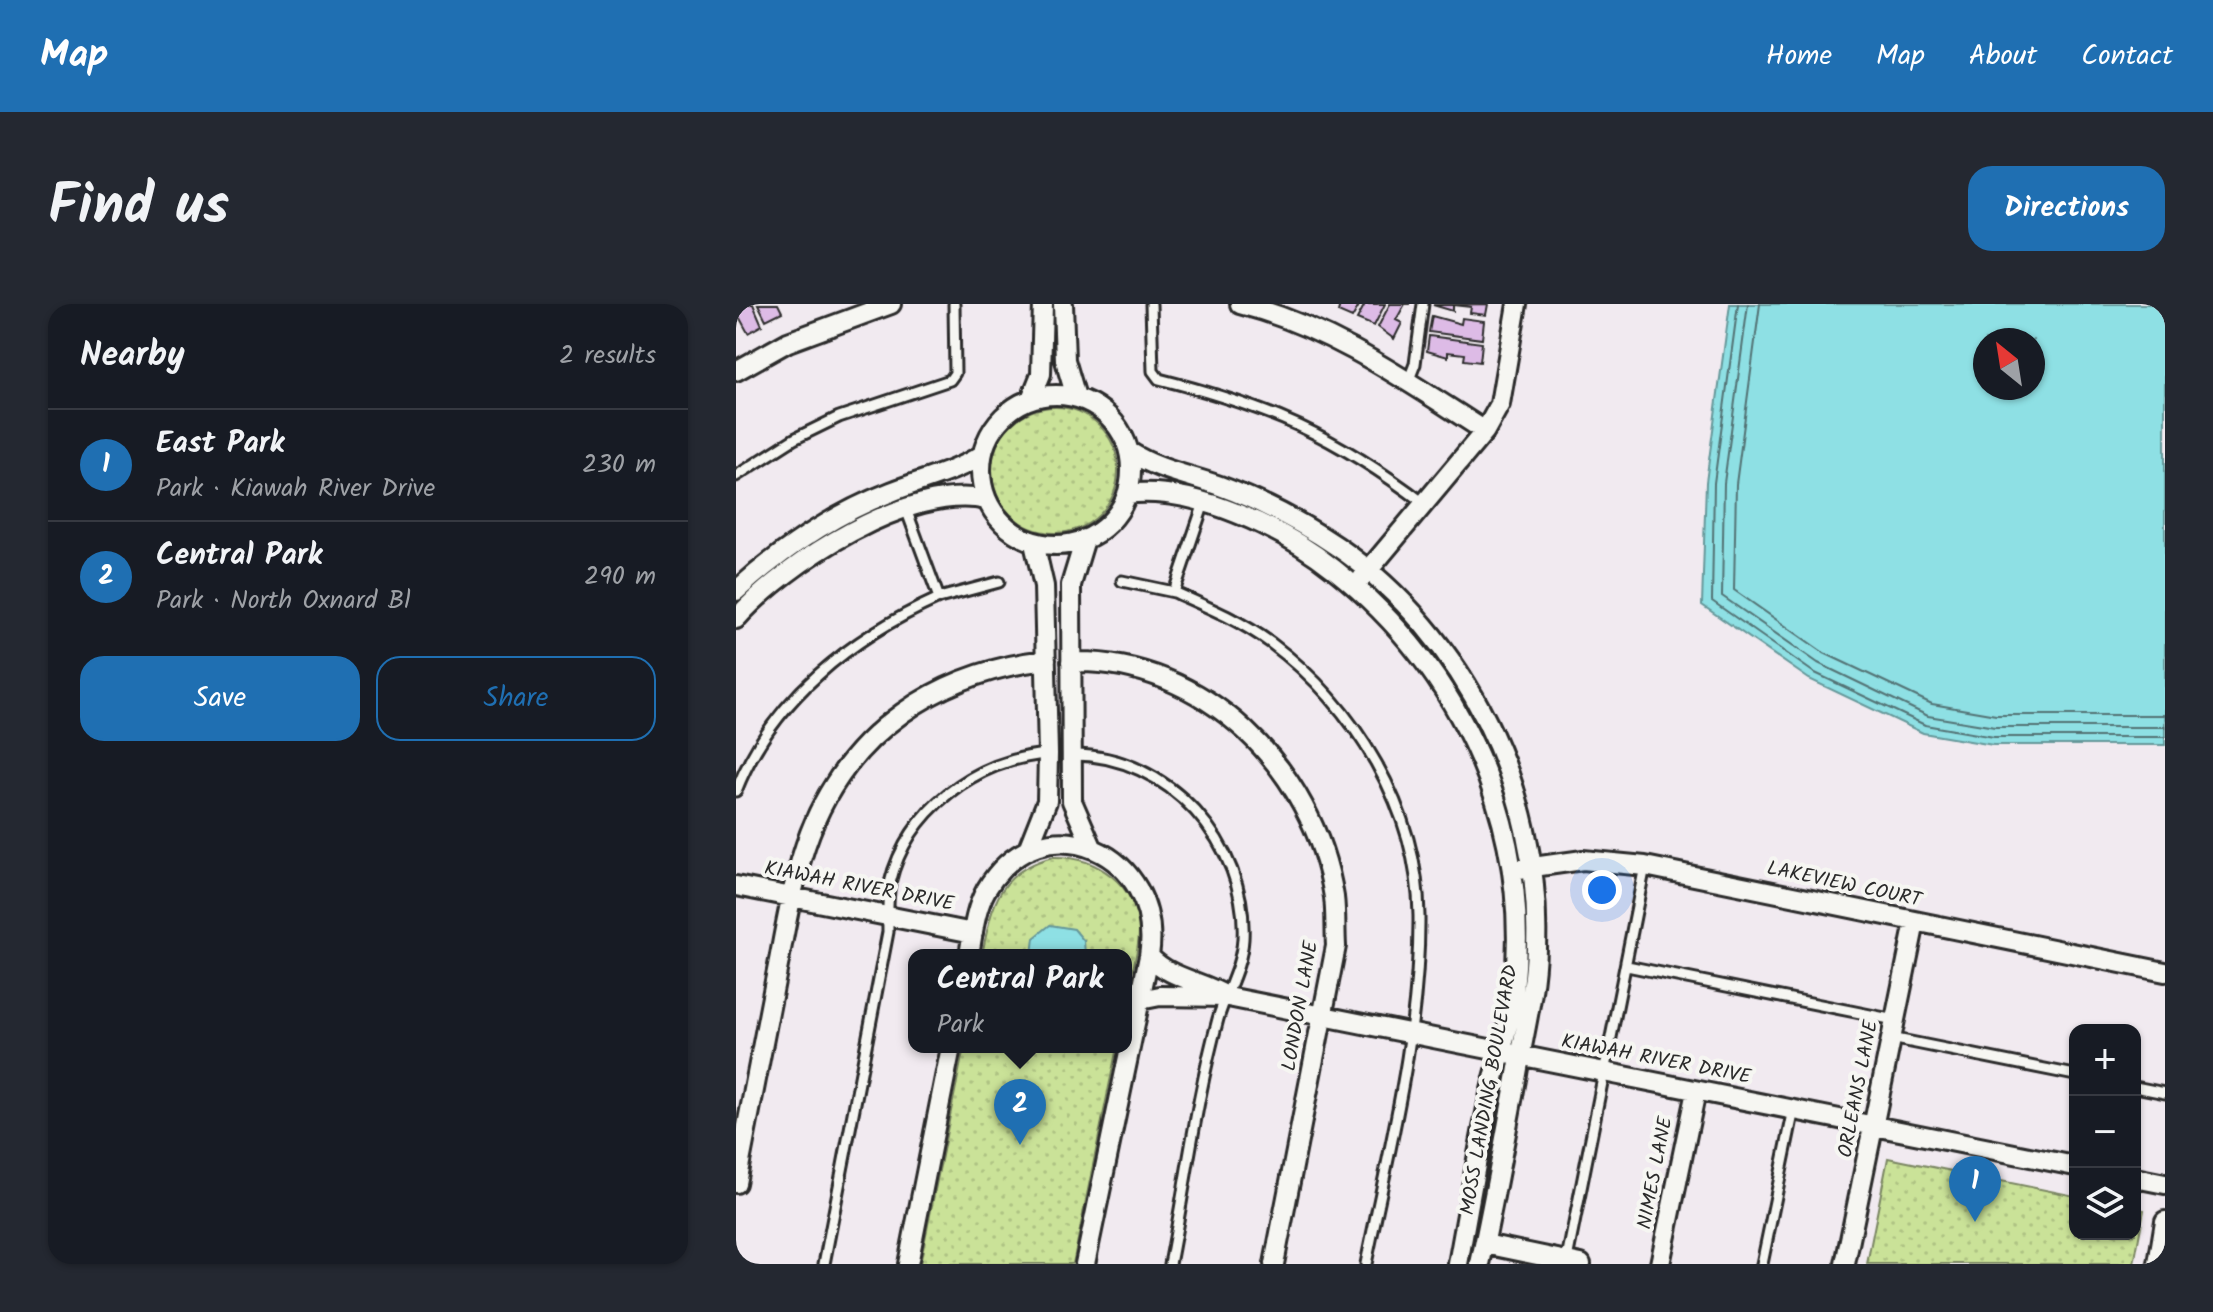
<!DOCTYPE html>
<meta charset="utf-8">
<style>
body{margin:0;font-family:Kalam,sans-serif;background:#242831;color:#f1f3f6}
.controls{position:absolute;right:24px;bottom:24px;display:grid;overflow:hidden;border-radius:16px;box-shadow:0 2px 6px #0004}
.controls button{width:72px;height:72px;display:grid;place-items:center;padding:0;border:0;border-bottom:2px solid #363941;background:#171b24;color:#f1f3f6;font:40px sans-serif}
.compass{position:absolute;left:1237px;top:24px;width:72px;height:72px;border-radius:50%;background:#171b24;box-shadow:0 2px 6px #0004;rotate:330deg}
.you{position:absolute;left:866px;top:586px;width:28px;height:28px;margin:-20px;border:6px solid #fff;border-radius:50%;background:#1a73e8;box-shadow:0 0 0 12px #1a73e833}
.badge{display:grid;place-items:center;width:52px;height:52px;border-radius:50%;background:#1f6fb2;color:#fff;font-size:26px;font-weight:700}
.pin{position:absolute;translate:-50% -66px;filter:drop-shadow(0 2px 4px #0008)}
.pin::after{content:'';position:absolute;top:42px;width:28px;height:24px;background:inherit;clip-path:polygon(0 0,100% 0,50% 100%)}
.popup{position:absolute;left:172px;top:645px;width:224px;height:104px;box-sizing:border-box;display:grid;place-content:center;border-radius:16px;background:#171b24;filter:drop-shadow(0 2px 6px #0005);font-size:26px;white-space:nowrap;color:#9ea1a6}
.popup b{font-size:30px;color:#f1f3f6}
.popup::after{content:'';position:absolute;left:50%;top:100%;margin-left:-16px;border:16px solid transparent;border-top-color:#171b24}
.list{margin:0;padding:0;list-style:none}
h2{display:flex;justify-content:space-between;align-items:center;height:104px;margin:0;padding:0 32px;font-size:34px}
h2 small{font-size:26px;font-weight:400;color:#9ea1a6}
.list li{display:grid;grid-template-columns:52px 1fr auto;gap:24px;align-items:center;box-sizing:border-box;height:112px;padding:0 32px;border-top:2px solid #363941}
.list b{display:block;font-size:30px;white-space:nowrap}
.list p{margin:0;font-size:26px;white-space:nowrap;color:#9ea1a6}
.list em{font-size:26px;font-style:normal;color:#9ea1a6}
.actions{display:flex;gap:16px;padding:24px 32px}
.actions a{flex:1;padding:18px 0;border:2px solid #1f6fb2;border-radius:24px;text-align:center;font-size:28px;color:#1f6fb2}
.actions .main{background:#1f6fb2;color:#fff}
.icon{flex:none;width:44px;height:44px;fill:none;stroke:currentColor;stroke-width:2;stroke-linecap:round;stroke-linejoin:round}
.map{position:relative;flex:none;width:1429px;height:960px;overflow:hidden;border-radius:24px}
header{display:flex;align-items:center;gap:48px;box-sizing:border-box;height:112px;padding:0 40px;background:#1f6fb2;color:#fff}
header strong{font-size:38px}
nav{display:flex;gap:44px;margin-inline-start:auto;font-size:28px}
.intro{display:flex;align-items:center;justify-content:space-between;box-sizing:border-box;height:192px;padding:0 48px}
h1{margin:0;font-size:56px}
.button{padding:20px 36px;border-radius:24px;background:#1f6fb2;color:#fff;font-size:28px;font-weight:700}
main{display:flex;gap:48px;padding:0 48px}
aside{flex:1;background:#171b24;border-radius:24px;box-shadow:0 2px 6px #0004}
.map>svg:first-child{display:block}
.park{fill:url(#park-dots);stroke:#7a8662;stroke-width:2}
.water{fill:#8ee0e4;stroke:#66989a;stroke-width:2;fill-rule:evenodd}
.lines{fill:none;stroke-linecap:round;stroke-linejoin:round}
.shore{stroke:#537375;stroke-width:2}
.building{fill:#ddbbe6;stroke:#2b2b2b;stroke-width:2}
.lane-casing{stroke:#2b2b2b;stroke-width:15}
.street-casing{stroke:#2b2b2b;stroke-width:24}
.lane{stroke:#f6f6f2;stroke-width:9}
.street{stroke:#f6f6f2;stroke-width:18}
.labels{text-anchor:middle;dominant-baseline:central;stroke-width:8;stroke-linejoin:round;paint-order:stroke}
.street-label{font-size:20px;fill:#2b2b2b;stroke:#f6f6f2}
</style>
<header>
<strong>Map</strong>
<nav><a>Home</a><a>Map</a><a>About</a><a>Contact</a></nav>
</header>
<div class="intro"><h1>Find us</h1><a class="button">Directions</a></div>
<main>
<aside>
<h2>Nearby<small>2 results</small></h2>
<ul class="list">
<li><span class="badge">1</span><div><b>East Park</b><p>Park · Kiawah River Drive</p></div><em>230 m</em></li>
<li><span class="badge">2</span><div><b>Central Park</b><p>Park · North Oxnard Bl</p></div><em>290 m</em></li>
</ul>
<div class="actions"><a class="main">Save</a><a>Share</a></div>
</aside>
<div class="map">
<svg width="1429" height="960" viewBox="0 0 1429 960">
<defs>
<pattern id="park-dots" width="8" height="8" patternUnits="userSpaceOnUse" patternTransform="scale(2)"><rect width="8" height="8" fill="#cae298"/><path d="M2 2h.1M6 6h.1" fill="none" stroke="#aec283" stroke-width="1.8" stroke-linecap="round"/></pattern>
</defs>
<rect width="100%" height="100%" fill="#f1eaf0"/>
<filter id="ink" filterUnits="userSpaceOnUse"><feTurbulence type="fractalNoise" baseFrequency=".0125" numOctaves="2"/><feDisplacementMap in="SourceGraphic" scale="16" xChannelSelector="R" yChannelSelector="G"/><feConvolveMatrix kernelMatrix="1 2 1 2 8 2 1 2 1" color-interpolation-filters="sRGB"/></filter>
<g filter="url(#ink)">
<path class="park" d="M256 166a63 63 0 1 1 126 0a63 63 0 1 1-126 0Z
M 317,553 C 360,552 401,580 403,627 C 403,648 394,674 390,695 L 390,651 L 246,651 C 256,601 262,567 317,553 Z
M 228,743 L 381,743 L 337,960 L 184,960 Z
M 1152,854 L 1339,892 L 1339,930 L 1399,930 L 1399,904 L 1408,906 L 1398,960 L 1131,960 Z"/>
<path class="water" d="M 994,0 L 1429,0 L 1429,441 L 1257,441 L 1187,429 L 1073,375 L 966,301 L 970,178 ZM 1249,36 L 1297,36 L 1297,84 L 1249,84 Z
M 314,621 L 338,625 L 348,637 L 349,651 L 296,651 L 298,634 Z"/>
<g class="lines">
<path class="shore" d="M 1002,0 L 978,179 L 976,297 L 1077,368 L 1189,421 L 1258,433 L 1429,433
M 1012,0 L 988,179 L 986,292 L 1082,359 L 1192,412 L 1259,423 L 1429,423
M 1024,0 L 1000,180 L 998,286 L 1088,349 L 1196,400 L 1260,411 L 1429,411"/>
</g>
<path class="building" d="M 0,0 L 17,0 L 26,21 L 12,29 L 0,7 Z
M 22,0 L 42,0 L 46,8 L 30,16 Z
M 604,0 L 624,0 L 616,14 L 602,8 Z
M 629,0 L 649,0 L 638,22 L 621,15 Z
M 654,0 L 674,0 L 669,0 L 660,16 L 666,19 L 658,35 L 642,23 Z
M 752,0 L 750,11 L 734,9 L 735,3 L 717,1 L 717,7 L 697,1 Z
M 696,12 L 725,20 L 726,14 L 748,17 L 746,35 L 693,28 Z
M 693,32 L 746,39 L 744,58 L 728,56 L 729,50 L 712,48 L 712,53 L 691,47 Z"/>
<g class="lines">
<g class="lane-casing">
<path id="lane" d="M 415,0 L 417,67 L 423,75 C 534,103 598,131 689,200
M 672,78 L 679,60 L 687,0
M 0,172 L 58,135 L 103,113 L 214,76 L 219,69 L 218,0
M 468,199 L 438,288 C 472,303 505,317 535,339 C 619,402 682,505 683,612 C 684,729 653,846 630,960
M 386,277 L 438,288
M 203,294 L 263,278
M 336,451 C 432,450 512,540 507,635 C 505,665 490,687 482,715 C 460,795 450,879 434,960
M 0,487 C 36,395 116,333 203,294 L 170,205
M 891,662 L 1159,716
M 1155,734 L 1339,771
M 1399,783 L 1429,789
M 88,960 L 152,628 C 152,612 151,595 154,579 C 171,507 240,455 312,450
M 830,960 L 909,562
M 1026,960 L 1058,805"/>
</g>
<g class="street-casing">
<path id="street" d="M 327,0 L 329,56 L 340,93
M 504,0 C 595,23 671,77 749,127
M 0,67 L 52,38 L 155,0
M245 166a75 75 0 1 1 150 0a75 75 0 1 1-150 0Z
M 295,95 L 305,70 L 307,0
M 394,148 C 422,166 453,171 484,182 C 525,197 565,218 602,243 C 730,332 806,488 800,644 C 799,687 788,728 781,770 C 769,833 758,897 744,960
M 391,190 C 457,181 548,225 598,265 C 727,368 796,521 778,687 C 774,725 760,761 752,799 C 741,852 732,906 722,960
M 349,235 L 335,281 L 336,497 L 356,543
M 626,274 L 749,127 L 764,100 L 781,0
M 0,287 C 45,246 98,210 155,188 C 187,175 217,169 246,151
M 0,315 C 50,259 174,178 251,196
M 335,358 C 468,354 578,465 598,593 C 600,609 599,626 600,642 L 538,960
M 292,545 L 311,497 L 312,450 L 308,282 L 298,239
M 783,565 L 847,556 L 909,562 L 1429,668
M 0,582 L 237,629
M 233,651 C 237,629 239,606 250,586 C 306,492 429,550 413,652 L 349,960
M 413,652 C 434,675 466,677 492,693 L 1339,862
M 404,696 L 424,692 L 492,693
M 1399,874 L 1429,880
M 0,879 C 13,812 26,744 39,677 C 49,628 56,576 74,529 C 113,427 204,368 310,356
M 749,940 L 845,960
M 172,960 L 215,743
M 924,960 L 960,787
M 1109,960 L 1179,618
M 1422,960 L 1429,917"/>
</g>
<use href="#lane" class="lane"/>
<use href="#street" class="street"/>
</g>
</g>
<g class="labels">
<g class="street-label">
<text transform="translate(1108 581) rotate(12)">LAKEVIEW COURT</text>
<text transform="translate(123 583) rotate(11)">KIAWAH RIVER DRIVE</text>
<text transform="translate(565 702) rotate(-80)">LONDON LANE</text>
<text transform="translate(920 756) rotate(11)">KIAWAH RIVER DRIVE</text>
<text transform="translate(1123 785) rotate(-79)">ORLEANS LANE</text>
<text transform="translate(754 786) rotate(-80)">MOSS LANDING BOULEVARD</text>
<text transform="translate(920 869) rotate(-79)">NIMES LANE</text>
</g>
</g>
</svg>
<div class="controls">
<button>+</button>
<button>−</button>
<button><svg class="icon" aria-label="layers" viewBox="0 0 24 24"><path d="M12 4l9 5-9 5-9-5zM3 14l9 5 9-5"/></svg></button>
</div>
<svg class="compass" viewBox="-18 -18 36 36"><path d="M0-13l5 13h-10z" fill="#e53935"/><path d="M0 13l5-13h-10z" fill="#9ea1a6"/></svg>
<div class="you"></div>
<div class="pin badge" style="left:1239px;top:918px">1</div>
<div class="pin badge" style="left:284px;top:841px">2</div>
<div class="popup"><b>Central Park</b>Park</div>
</div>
</main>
